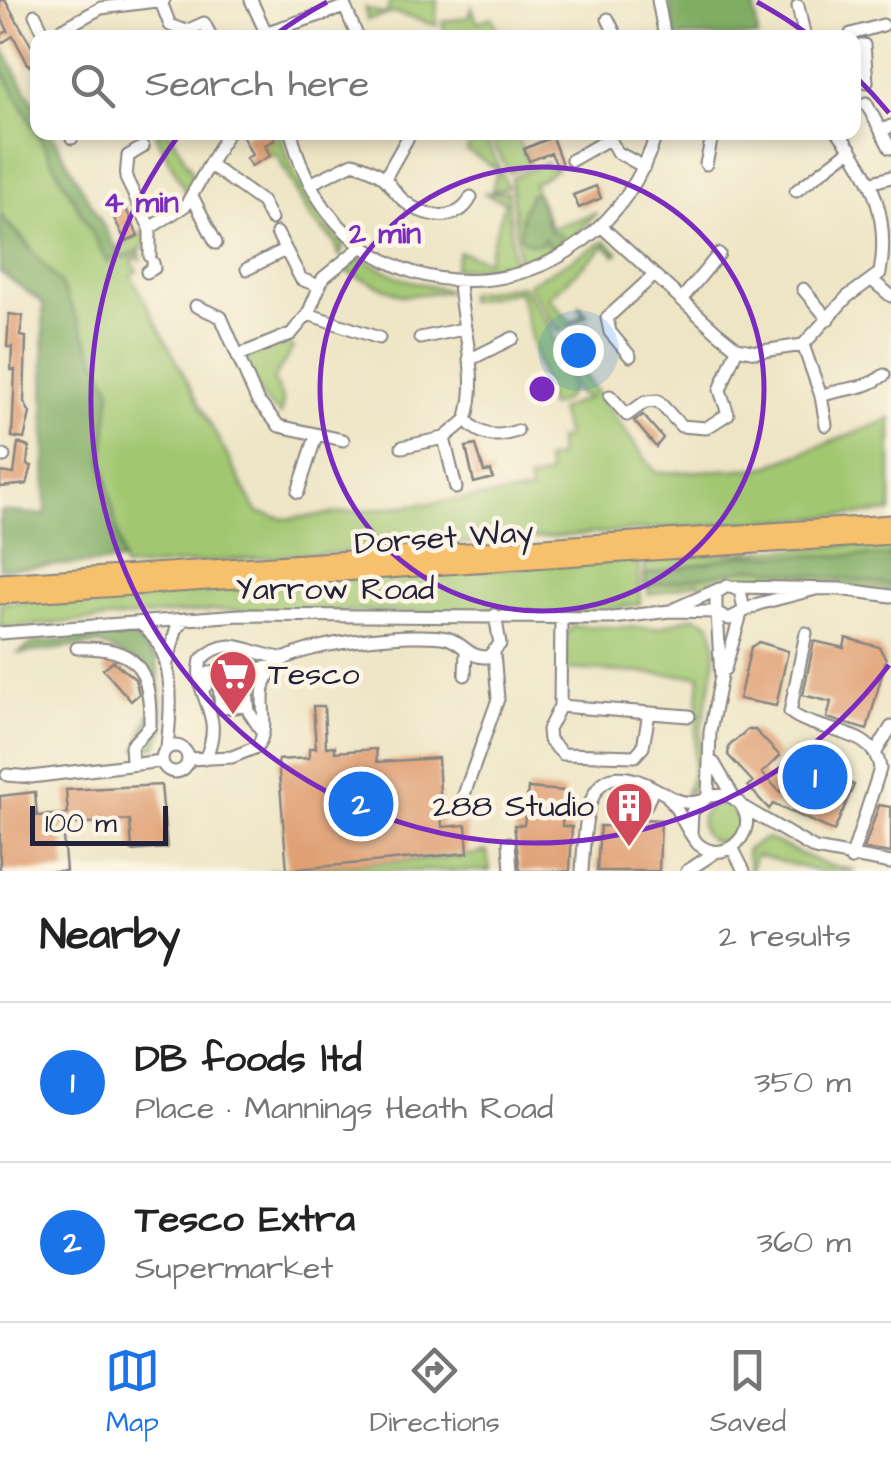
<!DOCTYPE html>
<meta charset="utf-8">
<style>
body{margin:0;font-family:"Architects Daughter",sans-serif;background:#f6f6f6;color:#222}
.scale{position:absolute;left:30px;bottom:25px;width:138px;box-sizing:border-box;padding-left:10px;border:5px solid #22223b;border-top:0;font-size:28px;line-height:35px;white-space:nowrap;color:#22223b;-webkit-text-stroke:8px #fcf5e5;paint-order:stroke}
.you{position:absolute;left:578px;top:350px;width:35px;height:35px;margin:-25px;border:8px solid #fff;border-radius:50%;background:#1a73e8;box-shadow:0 0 0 15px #1a73e833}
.badge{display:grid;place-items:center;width:65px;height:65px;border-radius:50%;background:#1a73e8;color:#fff;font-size:32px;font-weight:700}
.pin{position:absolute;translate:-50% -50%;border:5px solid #fff;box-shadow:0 2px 10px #0006}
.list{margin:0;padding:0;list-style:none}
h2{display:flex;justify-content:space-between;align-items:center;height:130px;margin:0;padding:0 40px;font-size:42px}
h2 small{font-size:32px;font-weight:400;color:#767676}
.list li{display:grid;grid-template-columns:65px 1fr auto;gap:30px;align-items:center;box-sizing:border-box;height:160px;padding:0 40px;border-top:2px solid #e0e0e0}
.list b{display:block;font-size:38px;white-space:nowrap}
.list p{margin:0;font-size:32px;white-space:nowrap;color:#767676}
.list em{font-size:32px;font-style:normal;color:#767676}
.icon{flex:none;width:55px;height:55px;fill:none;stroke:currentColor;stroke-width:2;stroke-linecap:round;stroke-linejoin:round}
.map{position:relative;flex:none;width:891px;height:871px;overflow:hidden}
.search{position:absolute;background:#fff;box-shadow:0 5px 15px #0003;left:30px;right:30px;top:30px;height:110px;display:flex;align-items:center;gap:25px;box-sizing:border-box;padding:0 35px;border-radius:20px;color:#767676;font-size:38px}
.sheet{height:450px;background:#fff}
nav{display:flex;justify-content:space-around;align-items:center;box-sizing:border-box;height:140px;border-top:2px solid #e0e0e0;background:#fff;font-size:28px;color:#767676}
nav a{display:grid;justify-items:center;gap:5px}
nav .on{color:#1a73e8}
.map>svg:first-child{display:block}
.green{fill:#a1c771;stroke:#627456;stroke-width:2.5}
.forest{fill:#80ac63;stroke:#51674f;stroke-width:2.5}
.building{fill:#df9d71}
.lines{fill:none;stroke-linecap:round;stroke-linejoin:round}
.minor-casing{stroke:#888480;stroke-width:15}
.highway-casing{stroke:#888480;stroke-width:19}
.minor{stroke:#fff;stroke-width:11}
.highway{stroke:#f7c06c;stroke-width:15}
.ring{fill:none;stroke:#7b2cbf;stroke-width:5}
.labels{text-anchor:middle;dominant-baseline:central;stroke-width:9;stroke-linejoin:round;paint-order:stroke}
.street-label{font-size:32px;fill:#22223b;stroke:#fcf5e5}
.poi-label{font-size:32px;fill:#22223b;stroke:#fcf5e5;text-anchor:start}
.centre{fill:#7b2cbf;stroke:#fcf5e5;stroke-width:5}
.ring-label{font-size:30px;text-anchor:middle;font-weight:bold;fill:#7b2cbf;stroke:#fcf5e5;stroke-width:9;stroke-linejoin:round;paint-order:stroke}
</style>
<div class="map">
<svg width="891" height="871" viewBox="0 0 891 871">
<rect width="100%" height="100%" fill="#fcf5e5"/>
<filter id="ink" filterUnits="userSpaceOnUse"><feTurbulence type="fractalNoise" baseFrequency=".01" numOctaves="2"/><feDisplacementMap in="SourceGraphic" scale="20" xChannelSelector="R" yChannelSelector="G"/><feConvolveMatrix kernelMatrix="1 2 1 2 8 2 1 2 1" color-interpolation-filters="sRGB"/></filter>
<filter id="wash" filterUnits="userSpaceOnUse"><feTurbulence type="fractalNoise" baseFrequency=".0048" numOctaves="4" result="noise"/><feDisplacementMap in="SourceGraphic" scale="40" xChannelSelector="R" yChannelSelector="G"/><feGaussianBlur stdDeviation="2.25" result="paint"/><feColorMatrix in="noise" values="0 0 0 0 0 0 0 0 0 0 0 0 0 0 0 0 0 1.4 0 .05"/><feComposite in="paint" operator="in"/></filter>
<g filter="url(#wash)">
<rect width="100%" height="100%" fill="#eee5c5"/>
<path class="green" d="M 437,0 L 436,25 L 394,13 L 367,20 L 365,8 L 386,15 L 390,1 Z
M 472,7 L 477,22 L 492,17 L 501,37 L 446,37 L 442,22 L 468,17 Z
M 0,66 L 107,261 L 120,255 L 116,248 L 145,231 L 146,246 L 122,259 L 140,252 L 141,261 L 139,257 L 132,260 L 137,271 L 131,275 L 257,512 L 285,519 L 531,492 L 528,481 L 549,475 L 545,460 L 558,457 L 558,439 L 566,437 L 559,410 L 589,397 L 577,394 L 561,348 L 567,335 L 588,323 L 592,328 L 587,333 L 583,329 L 563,347 L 656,473 L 762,468 L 891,419 L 891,512 L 124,568 L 103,459 L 111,389 L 27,242 L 0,215 Z
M 155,133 L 171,133 L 194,176 L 187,194 Z
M 271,133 L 280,133 C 293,177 311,212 344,245 L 340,256 L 334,242 L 310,218 L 276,154 L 270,156 L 265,145 L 274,140 Z
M 467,133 L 483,133 L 508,187 L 492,191 L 497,169 L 467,151 L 472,134 Z
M 488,133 L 514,133 L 530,164 L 509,173 Z
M 546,162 L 549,168 L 555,165 L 557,169 L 533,184 L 551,228 L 597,213 L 568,241 L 519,264 L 511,178 Z
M 508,192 L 513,264 L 454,269 L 459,252 L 487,260 L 505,202 L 483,193 Z
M 605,241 L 618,252 L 615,255 L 605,246 L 549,297 L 572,323 L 583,314 L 579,305 L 588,315 L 559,332 L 528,284 Z
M 361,258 L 403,279 L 450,291 L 403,296 L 344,271 Z
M 523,285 L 550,327 L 571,390 L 563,401 L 549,407 L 519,291 L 467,301 L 468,293 Z
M 287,340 L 293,348 L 273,380 L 283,400 L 281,415 C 263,402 247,379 247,357 Z
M 891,542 L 891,590 C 830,585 756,567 701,586 L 699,582 L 649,595 L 643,559 Z
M 638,559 L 640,604 L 609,609 L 608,614 L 219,610 L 0,628 L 0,603 Z
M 693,616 L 710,623 C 725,657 704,699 701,733 C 700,754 709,769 699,788 L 686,793 L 693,770 L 700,676 L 566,669 L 566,636 L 572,626 L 658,628 Z
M701 823a19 19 0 1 1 38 0a19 19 0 1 1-38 0Z
M 766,838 L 821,863 L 856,871 L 817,871 L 756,855 L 750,871 L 746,850 Z
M 487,851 L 490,871 L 268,871 L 461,857 Z"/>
<path class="forest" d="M 669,0 L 754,0 L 758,37 L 675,37 Z
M 0,43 L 37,109 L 38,132 L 51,133 L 120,255 L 108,262 L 0,66 Z
M 536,193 L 550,231 L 562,235 L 558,248 L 549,247 L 544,238 L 541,244 L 528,243 L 520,237 L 522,212 L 530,195 Z
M 0,215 L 60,283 L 111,389 L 103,459 L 123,561 L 0,569 L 0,511 L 46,515 L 43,303 L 0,272 Z
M 743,555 L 891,556 L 891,585 L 753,568 L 645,587 L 644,575 Z
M 103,637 L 135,638 L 157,660 L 164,731 L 156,747 L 137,749 L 153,705 L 150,676 L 142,664 L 99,644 L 17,654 L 33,643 Z"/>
<g id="blocks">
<path class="building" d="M 0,0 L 5,0 L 38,57 L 29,66 L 13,36 L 0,44 L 0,35 L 8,31 L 0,15 Z
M 252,132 L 271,132 L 275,140 L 265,145 L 270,156 L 251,166 L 246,158 L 252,155 L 243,137 Z
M 552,137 L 562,164 L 557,166 L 551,153 L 529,161 L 524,149 Z
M 596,186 L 601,198 L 579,208 L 573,195 Z
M 124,204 L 138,236 L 126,242 L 111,212 Z
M 9,314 L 23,316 L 20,336 L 26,337 L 24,402 L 30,413 L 24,439 L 12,437 L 15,370 L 11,370 L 12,347 L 7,347 Z
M 643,415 L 663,438 L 656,447 L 634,421 Z
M 18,443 L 29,447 L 27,465 L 32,466 L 27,484 L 0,487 L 0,472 L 14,474 Z
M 476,445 L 484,472 L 491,471 L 493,478 L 474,483 L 466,447 Z
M 846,638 L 879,647 L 886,659 L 867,730 L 827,718 L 831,702 L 803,695 L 814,641 L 844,648 Z
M 759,642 L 788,651 L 776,706 L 739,699 L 751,647 Z
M 113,661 L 135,679 L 139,694 L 131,701 L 103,669 Z
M 313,706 L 324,706 L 326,747 L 335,746 L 335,752 L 376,749 L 377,762 L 438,758 L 442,827 L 466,825 L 468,853 L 287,870 L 278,760 L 309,758 L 309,748 L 316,748 Z
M 747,730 L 755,730 L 780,756 L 762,773 L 780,792 L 808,765 L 854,785 L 834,831 L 773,804 L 769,809 L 748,786 L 753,782 L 728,755 L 729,746 Z
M 161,785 L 167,848 L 132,851 L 130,820 L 62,825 L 66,871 L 0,871 L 0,796 L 35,792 L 37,816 L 68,814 L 66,790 Z
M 528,788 L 564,791 L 562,826 L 572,827 L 570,871 L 520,871 L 514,825 L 524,825 Z
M 879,805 L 891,807 L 891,853 L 864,849 Z
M 625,818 L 661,820 L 659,871 L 597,871 L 600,826 L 625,827 Z"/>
</g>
</g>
<g filter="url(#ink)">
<use href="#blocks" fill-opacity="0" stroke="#888480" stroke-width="2.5"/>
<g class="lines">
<g class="minor-casing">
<path id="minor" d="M 251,0 L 268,37
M 658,0 L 665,38
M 161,2 L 170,25 L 186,31 L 204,23 L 212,38
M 798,6 L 805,38
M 35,15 L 45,35
M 608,19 L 617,38
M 267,32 L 345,7 L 358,38
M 46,38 L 101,8 L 164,0
M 851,38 L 851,34 L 883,25
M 854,47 L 864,45 L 867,82
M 866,103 L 881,131 L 891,126
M 881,131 L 890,148
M 69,132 L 72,138
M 291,132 C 340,334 597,326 657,132
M 606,132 L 617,152 L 644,167
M 143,147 L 128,156 L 126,178 L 150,228 L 186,205 L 228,132
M 572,160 L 607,140
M 706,164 L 713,132
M 210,165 L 262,202 L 271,219
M 385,178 L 411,132
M 873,182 L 891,177
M 310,184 L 353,163 C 363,166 373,170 382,176 C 390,183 395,193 403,200 C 423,218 459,224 471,197
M 796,191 L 851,149
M 192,196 L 216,243
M 602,227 L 716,331 L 737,348 L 756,352 L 803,345 L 847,297 L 880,273 C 890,217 872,176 838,132
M 277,233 L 301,279 L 319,286
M 150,256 L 150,228
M 247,269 L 285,250
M 147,272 L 154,268 L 153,263
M 873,281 L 891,296
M 803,289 L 828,319
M 681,300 L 719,254
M 196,306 L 221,317 L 257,400 L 279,426 L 343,440
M 308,314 L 379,338
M 420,338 L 463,329
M 803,345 L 821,396 L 826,425
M 239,355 L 291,334 L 308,314 L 323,278 L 362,246
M 630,356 L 610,332 L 607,318 L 652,277
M 469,360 L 513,338
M 610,396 L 627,415 L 645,402 L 658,401 L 681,426 L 706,428 L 728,414 L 720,390 L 737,348
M 821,396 C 844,387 864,391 884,375
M 466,420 C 481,437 496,438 517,431
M 444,438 L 456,488
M 402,447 L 444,438 L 466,420 C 481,375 461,329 459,281
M 0,456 L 4,456
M 298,492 L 316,436
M 736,587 L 840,589 L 891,596
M 674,609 L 719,589
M 744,610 L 740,590 L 727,586 L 716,593 L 716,612 L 729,619 L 758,604 L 816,589
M 561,618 L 560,706 L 689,716
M 139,623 C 178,649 171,707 167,748
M 0,633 L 240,615 L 613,618 L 670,611 L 716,612
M 806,633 L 790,712 C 817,734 876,727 880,769 L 851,859
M 77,648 C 137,646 151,668 150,726 L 131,746 L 132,761
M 168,661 L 176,630 L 184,619
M 725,669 L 741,614
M 245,672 L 249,712 L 263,733
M 229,673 L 232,707
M 218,674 L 221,708 L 247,706
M 465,675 L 466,652
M 206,686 L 209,673 L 273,667
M 560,706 L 548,730 L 549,740 L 563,754 L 635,756 L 643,747 L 649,713
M162 759a13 13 0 1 1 26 0a13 13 0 1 1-26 0Z
M 876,752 L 891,727
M 188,759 L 232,757 L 257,747 C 274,722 251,695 274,667 C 294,642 417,631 447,638 C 464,643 468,658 488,657 L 500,644 L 495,615
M 205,759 C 227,711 192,700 201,660 C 230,631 251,656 283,658
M 714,763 L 735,799
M 7,775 L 31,777 L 162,761
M 708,796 L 710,732 L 721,677 L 717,613
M 668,797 C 680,811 686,831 698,844 C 730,871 771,817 728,795 L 708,796 L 692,812 L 691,833
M 461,803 L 498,699 L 494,653
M 616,806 L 646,805 L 654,788
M 745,808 L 815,849 L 891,863
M 509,843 L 511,871
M 733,849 L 744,871
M 582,871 C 586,821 583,749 656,789 C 671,797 682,806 700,801
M 687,871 L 716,852"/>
</g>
<g class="highway-casing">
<path id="highway" d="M 0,582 L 891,523
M 0,596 L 891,536"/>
</g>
<use href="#minor" class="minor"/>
<use href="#highway" class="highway"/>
</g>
</g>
<g class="ring">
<circle cx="542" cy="389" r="222"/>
<path d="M889 665A443 443 0 0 1 179 135M275 35A443 443 0 0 1 327 2M757 2A443 443 0 0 1 809 35M855 76A443 443 0 0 1 889 113"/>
</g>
<defs>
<g id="supermarket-pin" transform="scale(2.5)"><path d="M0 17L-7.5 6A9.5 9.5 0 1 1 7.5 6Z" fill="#d1495b" stroke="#fcf5e5"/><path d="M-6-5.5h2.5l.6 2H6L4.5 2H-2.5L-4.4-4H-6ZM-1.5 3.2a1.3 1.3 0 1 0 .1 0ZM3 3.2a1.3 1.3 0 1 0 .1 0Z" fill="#fff"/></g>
<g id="building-pin" transform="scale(2.5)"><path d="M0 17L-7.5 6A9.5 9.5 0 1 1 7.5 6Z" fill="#d1495b" stroke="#fcf5e5"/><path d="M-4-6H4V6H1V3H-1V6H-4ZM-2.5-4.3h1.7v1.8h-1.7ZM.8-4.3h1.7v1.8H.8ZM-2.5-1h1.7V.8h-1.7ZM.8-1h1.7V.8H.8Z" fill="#fff"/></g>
</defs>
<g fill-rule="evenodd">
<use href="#supermarket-pin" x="233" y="674"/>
<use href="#building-pin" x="629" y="806"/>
</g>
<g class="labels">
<g class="street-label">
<text transform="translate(444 538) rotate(-4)">Dorset Way</text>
<text x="335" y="589">Yarrow Road</text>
</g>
<g class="poi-label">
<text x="268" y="674">Tesco</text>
<text x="594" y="806" text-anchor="end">288 Studio</text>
</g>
</g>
<circle cx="542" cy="389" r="15" class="centre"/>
<g class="ring-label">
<text x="141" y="212">4 min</text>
<text x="385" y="243">2 min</text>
</g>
</svg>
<div class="scale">100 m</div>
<div class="you"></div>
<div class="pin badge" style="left:815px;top:777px">1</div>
<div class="pin badge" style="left:361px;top:804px">2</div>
<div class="search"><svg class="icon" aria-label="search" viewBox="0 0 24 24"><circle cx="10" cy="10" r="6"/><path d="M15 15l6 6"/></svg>Search here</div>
</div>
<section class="sheet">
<h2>Nearby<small>2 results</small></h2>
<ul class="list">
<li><span class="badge">1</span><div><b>DB foods ltd</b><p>Place · Mannings Heath Road</p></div><em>350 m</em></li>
<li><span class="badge">2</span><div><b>Tesco Extra</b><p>Supermarket</p></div><em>360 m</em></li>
</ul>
</section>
<nav>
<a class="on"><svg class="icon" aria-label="map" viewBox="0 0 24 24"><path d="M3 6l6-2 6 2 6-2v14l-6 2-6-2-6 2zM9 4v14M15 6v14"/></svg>Map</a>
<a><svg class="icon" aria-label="directions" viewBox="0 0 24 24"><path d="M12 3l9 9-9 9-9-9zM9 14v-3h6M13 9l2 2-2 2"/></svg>Directions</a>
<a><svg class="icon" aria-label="saved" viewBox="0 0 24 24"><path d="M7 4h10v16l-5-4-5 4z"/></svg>Saved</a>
</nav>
